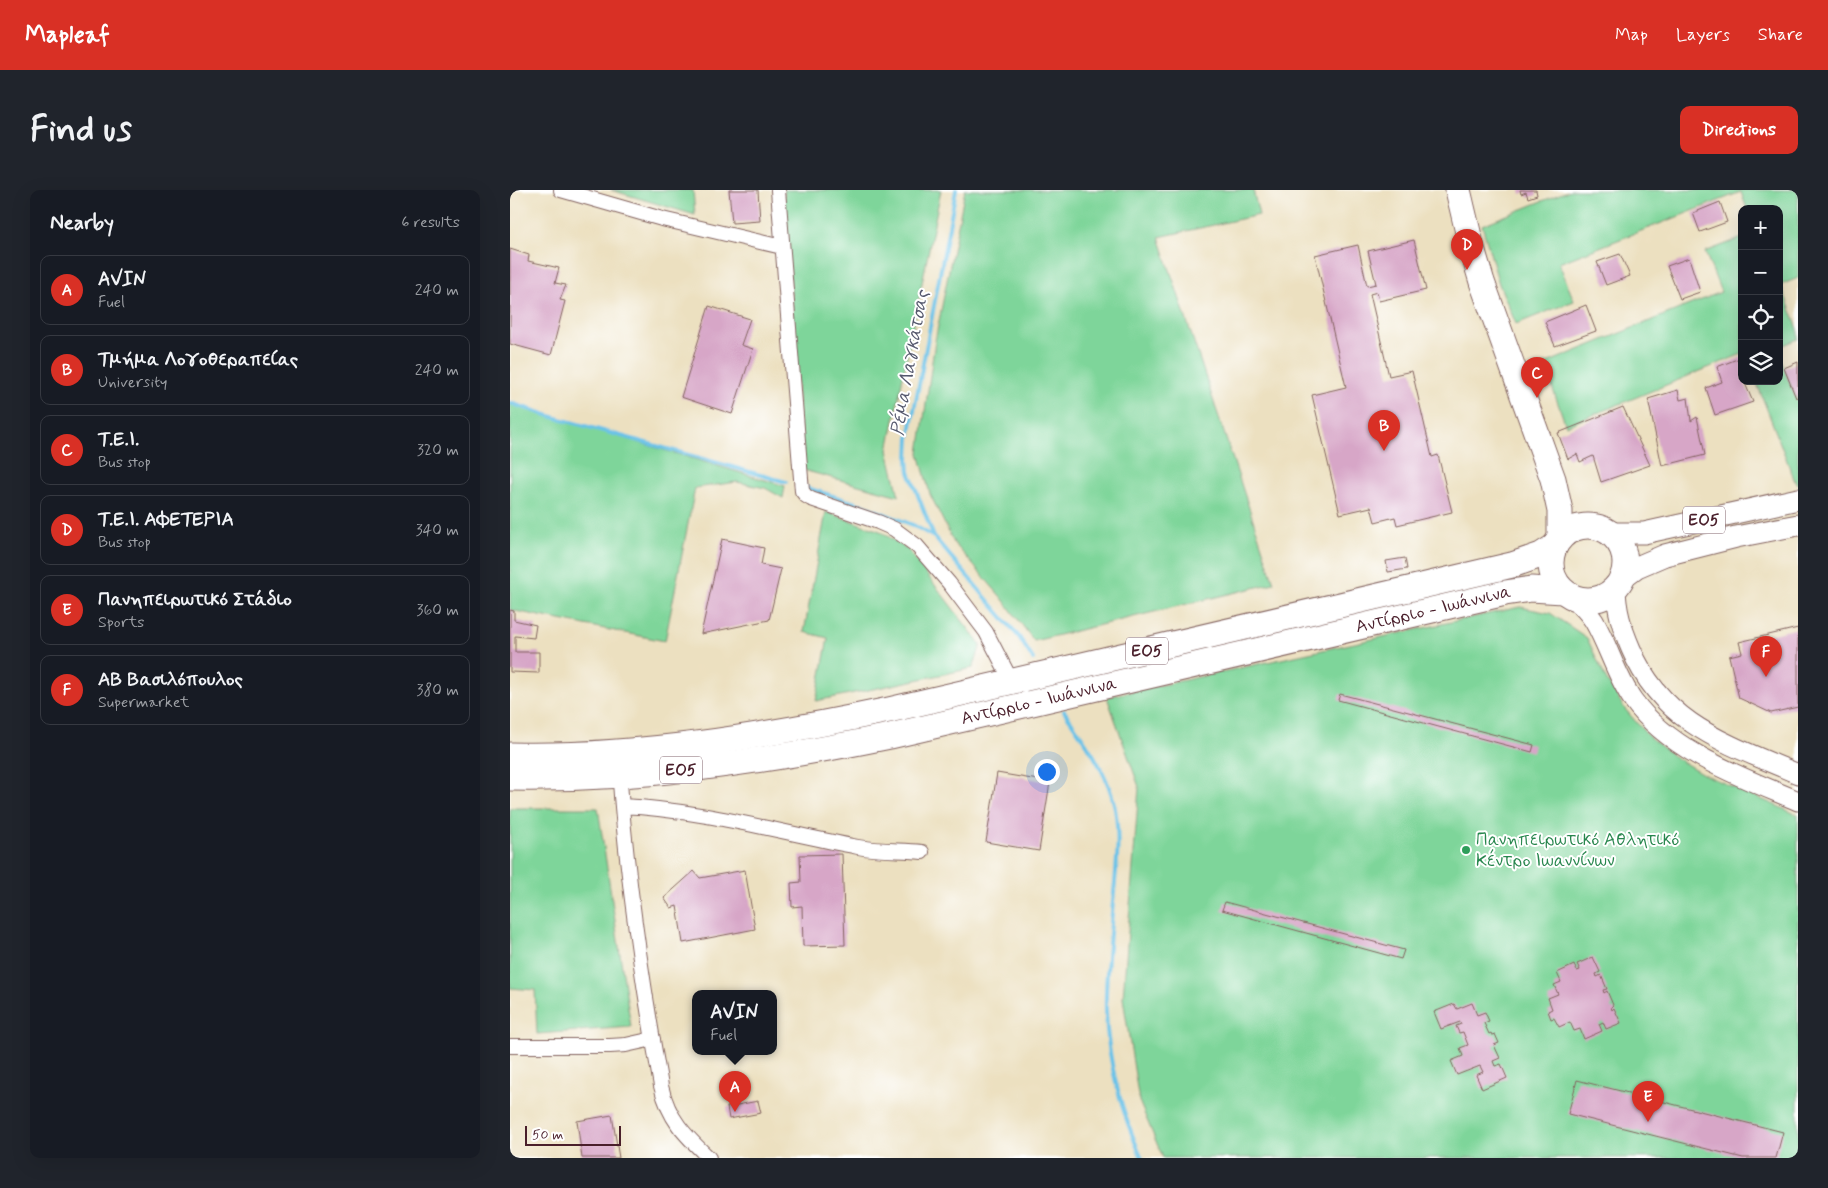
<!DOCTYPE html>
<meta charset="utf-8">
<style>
body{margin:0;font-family:Mynerve,sans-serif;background:#20242c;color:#f1f3f6}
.controls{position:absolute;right:15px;top:15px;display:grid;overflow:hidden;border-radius:10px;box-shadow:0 5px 20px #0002}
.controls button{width:45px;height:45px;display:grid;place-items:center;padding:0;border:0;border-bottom:1px solid #363941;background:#171b24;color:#f1f3f6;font:25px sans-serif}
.scale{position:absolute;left:15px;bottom:12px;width:96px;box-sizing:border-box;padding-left:5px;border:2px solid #4a1f2b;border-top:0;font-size:14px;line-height:18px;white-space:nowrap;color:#4a1f2b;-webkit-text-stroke:4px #fff;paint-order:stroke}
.you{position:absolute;left:536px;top:581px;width:18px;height:18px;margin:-12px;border:4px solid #fff;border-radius:50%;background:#1a73e8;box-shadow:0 0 0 8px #1a73e833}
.badge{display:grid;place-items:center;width:32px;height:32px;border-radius:50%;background:#d93025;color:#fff;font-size:16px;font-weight:700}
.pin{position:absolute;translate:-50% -41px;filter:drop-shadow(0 1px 2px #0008)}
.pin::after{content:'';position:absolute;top:26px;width:18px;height:15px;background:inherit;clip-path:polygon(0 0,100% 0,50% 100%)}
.popup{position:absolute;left:182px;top:800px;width:85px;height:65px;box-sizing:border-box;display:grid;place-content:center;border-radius:10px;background:#171b24;filter:drop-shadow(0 1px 4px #0005);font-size:16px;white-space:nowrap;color:#9ea1a6}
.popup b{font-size:19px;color:#f1f3f6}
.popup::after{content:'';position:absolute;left:50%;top:100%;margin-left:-10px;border:10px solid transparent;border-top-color:#171b24}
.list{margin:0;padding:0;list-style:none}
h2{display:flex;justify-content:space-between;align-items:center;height:65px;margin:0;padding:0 20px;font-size:21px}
h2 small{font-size:16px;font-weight:400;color:#9ea1a6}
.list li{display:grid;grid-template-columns:32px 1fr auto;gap:15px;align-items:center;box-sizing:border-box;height:70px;margin:0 10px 10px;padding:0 10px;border:1px solid #363941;border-radius:10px}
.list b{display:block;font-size:19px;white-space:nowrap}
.list p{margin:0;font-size:16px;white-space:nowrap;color:#9ea1a6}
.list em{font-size:16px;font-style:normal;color:#9ea1a6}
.icon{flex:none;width:28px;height:28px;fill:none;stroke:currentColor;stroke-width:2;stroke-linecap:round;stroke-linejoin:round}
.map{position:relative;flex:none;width:1288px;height:968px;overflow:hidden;border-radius:10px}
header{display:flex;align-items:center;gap:30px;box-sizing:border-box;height:70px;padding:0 25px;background:#d93025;color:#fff}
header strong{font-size:24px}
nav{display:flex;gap:28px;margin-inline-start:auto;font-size:18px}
.intro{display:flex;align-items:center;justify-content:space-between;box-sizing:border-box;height:120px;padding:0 30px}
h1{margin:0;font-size:35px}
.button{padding:12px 22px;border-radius:10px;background:#d93025;color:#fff;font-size:18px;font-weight:700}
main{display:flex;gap:30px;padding:0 30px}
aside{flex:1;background:#171b24;border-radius:10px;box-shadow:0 5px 20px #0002}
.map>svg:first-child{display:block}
.green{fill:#7ed59a;stroke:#647a62}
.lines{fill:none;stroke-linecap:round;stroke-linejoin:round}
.stream{stroke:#6ac2e8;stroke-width:4}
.building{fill:#d7a6c7}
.street-casing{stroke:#83635f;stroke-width:16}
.secondary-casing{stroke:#83635f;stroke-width:21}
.primary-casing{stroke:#83635f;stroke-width:23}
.highway-casing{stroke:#83635f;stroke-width:27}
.street{stroke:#fff;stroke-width:14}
.secondary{stroke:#fff;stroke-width:19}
.primary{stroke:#fff;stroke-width:21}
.highway{stroke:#fff;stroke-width:25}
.leisure-dot{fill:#2e9e5b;stroke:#fff;stroke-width:2}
.labels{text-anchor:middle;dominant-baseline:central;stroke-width:4;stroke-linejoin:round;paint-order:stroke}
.shield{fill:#fff;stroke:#80626b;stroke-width:1}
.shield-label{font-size:16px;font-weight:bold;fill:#4a1f2b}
.street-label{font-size:18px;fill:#4a1f2b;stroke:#fff}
.leisure-label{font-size:18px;fill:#27864d;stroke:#fff;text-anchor:start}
.water-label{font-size:19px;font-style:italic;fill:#55586d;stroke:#fff}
</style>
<header>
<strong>Mapleaf</strong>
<nav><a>Map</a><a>Layers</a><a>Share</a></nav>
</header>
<div class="intro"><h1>Find us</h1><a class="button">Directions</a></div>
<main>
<aside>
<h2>Nearby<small>6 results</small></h2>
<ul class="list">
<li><span class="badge">A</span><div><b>AVIN</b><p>Fuel</p></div><em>240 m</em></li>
<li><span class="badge">B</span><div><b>Τμήμα Λογοθεραπείας</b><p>University</p></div><em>240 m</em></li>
<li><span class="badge">C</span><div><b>Τ.Ε.Ι.</b><p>Bus stop</p></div><em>320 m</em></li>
<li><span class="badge">D</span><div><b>Τ.Ε.Ι. ΑΦΕΤΕΡΙΑ</b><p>Bus stop</p></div><em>340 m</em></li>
<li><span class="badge">E</span><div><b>Πανηπειρωτικό Στάδιο</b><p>Sports</p></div><em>360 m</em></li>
<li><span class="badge">F</span><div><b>ΑΒ Βασιλόπουλος</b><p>Supermarket</p></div><em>380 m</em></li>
</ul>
</aside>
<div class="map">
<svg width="1288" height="968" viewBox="0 0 1288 968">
<rect width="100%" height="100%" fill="#fff"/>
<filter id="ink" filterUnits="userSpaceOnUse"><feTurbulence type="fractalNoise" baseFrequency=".02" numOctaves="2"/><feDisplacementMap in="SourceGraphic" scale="10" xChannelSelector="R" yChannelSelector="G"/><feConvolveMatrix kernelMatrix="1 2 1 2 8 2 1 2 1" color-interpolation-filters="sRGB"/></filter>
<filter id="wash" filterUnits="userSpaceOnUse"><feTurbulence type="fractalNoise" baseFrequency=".0096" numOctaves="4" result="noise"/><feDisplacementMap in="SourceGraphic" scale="20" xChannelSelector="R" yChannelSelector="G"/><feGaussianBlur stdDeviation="1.12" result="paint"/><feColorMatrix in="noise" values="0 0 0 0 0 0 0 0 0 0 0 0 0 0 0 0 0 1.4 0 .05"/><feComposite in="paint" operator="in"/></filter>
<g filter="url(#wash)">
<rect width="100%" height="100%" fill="#ece0c0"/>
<path class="green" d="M 101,0 L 183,0 L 185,25 Z
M 274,0 L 431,0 L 378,260 L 389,306 L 293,280 Z
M 455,0 L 743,0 L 749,25 L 649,47 L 764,393 L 524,451 L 492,408 L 444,353 L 420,304 L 409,263 L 425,151 Z
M 1060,0 L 1288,0 L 1288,88 L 1271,95 L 1288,139 L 1288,149 L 1269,157 L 1269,19 L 1237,19 L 1231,2 L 1049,73 L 1064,111 L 1006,134 L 989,94 L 972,35 Z
M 1232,48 L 1232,164 L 1056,236 L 1034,174 L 1211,102 L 1195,62 Z
M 1269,165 L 1288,213 L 1288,294 L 1286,294 L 1246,191 L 1269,191 Z
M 0,214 L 275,296 L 273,308 L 255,298 L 227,292 L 185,298 L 155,451 L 0,420 Z
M 316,322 L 370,341 L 398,360 L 471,455 L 463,478 L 306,511 L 318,448 L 294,442 Z
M 1010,417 L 1040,423 L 1077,448 L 1096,489 L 1115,519 L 1138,546 L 1166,568 L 1193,584 L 1288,625 L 1288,968 L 653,968 L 629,911 L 613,808 L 629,597 L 597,507 Z
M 0,618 L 88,618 L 121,837 L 27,844 L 25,800 L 0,798 Z"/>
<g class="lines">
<path class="stream" d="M 0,213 L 43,227 L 276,292
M 294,297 L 355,316 L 403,335 L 424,347 L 494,429 L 509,447 L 523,469
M 424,347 L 399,282 L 398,269 L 399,247 L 446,0
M 554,521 C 572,547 593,575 602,606 C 613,643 605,686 602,723 C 599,755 595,789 596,821 C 597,869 612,925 632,968"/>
</g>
<g id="blocks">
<path class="building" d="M 219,0 L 248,0 L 250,31 L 222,33 Z
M 1010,0 L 1026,0 L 1027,5 L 1018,8 L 1016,2 L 1011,4 Z
M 1210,12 L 1217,32 L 1190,42 L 1183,23 Z
M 904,50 L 916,100 L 869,111 L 867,102 L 860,104 L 879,186 L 902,181 L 922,267 L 928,265 L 942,322 L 887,335 L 885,327 L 865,332 L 861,317 L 830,324 L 802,205 L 836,197 L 805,65 L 848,55 L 857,96 L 866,94 L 858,61 Z
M 0,59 L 19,65 L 18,71 L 49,78 L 45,93 L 56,95 L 50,110 L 55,111 L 41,165 L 0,154 Z
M 1110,64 L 1120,86 L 1096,95 L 1087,72 Z
M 1179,68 L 1190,102 L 1170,109 L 1157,76 Z
M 1076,115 L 1086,141 L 1045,156 L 1035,132 Z
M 199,116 L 240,129 L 231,155 L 243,159 L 222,224 L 171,207 Z
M 1232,167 L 1232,191 L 1234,191 L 1243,212 L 1205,225 L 1196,198 L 1212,192 L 1207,177 Z
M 1288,172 L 1288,207 L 1286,208 L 1274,178 Z
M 1168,200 L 1170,210 L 1178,208 L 1181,231 L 1187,227 L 1195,265 L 1152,276 L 1138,209 Z
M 1113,217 L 1140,275 L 1091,292 L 1083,266 L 1070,272 L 1067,264 L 1058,269 L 1048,243 Z
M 212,349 L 254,358 L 251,375 L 271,379 L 259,430 L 191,444 Z
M 895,368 L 897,379 L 878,382 L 876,371 Z
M 0,420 L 4,421 L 4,430 L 26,435 L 24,448 L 5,446 L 5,462 L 29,462 L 29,483 L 0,482 Z
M 1288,438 L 1288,517 L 1261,523 L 1229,508 L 1219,466 L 1232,463 L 1229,452 Z
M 830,504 L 1024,555 L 1022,562 L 828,510 Z
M 487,583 L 540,592 L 529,661 L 476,652 Z
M 332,664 L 335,755 L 293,756 L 292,716 L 282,717 L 281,693 L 291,692 L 290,665 Z
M 235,680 L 245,739 L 173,753 L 167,716 L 161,718 L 154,708 L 184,681 L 190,688 Z
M 715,712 L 894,760 L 891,769 L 712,720 Z
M 1083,767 L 1090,782 L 1086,784 L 1087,787 L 1091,785 L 1097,799 L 1093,800 L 1094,803 L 1097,801 L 1103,815 L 1101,817 L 1102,820 L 1104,818 L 1111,833 L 1096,839 L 1093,832 L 1089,834 L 1092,841 L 1074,849 L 1070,839 L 1064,841 L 1060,832 L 1049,837 L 1044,828 L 1041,829 L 1038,821 L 1042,819 L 1038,808 L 1048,804 L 1044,795 L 1051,792 L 1047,783 L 1064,775 L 1067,781 L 1070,780 L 1067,774 Z
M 962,813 L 967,825 L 975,822 L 979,831 L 974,833 L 979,844 L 981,843 L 982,845 L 985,844 L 989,853 L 984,855 L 990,868 L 983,871 L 985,876 L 991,874 L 997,888 L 972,899 L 966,885 L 973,882 L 970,876 L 947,885 L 941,871 L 953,866 L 950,858 L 958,855 L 953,842 L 949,843 L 946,836 L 951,834 L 950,832 L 931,839 L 924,822 L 944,814 L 947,819 Z
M 1067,890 L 1273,942 L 1266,968 L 1233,968 L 1058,924 Z
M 248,911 L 251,923 L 219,929 L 217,917 Z
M 102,925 L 109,968 L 72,968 L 67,931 Z"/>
</g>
</g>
<g filter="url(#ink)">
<use href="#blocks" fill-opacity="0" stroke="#83635f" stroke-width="1"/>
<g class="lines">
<g class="street-casing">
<path id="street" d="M 51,0 L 152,29 L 272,57
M 268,0 L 292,301 L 296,306 L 301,309 L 368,332 L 384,339 L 407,356 L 439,393 L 476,442 L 502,492
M 109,578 C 116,685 132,791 151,896 C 159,930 175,945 199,968
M 112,616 C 193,620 268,642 348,657 C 368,661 391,660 412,662
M 0,856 L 100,856 L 116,855 L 143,849"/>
</g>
<g class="secondary-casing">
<path id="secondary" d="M 1106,396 C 1106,420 1112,438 1121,459 C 1153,535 1218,554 1288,584
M 1061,406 C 1070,414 1078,421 1084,431 C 1099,457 1106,486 1123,510 C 1160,562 1232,587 1288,611"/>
</g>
<g class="primary-casing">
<path id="primary" d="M 1099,343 L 1134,343 L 1288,309
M 1112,388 L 1127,377 L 1155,365 L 1226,347 L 1288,335"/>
</g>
<g class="highway-casing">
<g id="highway">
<path d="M 948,0 L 961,55 L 972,92 L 1043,289 L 1050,321 L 1050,348"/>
<circle cx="1078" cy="373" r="37"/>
<path d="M 0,565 C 126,568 256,546 379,520 L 1002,375 L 1031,365 L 1045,356"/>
<path id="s1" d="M 0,588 C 128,590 254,572 380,546 L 995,403 L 1021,399 L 1053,401"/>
</g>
</g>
<use href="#street" class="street"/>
<use href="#secondary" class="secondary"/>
<use href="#primary" class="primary"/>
<use href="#highway" class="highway"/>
</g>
</g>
<circle class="leisure-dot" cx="956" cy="660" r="5"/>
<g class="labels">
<g class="shield">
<rect x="1173" y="316.5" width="42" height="27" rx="4"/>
<rect x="616" y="447.5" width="42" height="27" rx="4"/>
<rect x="150" y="566.5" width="42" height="27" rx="4"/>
</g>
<g class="shield-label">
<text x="1194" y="330">ΕΟ5</text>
<text x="637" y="461">ΕΟ5</text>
<text x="171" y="580">ΕΟ5</text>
</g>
<g class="street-label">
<text stroke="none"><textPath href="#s1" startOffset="941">Αντίρριο - Ιωάννινα</textPath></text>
<text stroke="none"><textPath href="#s1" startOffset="536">Αντίρριο - Ιωάννινα</textPath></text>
</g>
<g class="leisure-label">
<text x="966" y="650">Πανηπειρωτικό Αθλητικό<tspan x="966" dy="21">Κέντρο Ιωαννίνων</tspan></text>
</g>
<g class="water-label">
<text transform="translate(400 173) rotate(-80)">Ρέμα Λαγκάτσας</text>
</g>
</g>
</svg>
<div class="controls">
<button>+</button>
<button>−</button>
<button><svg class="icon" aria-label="locate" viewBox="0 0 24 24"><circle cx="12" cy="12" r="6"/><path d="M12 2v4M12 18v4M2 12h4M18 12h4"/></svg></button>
<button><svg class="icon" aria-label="layers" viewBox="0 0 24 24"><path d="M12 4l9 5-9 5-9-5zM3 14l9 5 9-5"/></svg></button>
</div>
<div class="scale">50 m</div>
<div class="you"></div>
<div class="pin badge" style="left:225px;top:922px">A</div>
<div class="popup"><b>AVIN</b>Fuel</div>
<div class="pin badge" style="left:874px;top:261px">B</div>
<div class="pin badge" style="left:1027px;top:208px">C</div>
<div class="pin badge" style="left:957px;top:80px">D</div>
<div class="pin badge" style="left:1138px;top:932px">E</div>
<div class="pin badge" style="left:1256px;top:487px">F</div>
</div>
</main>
